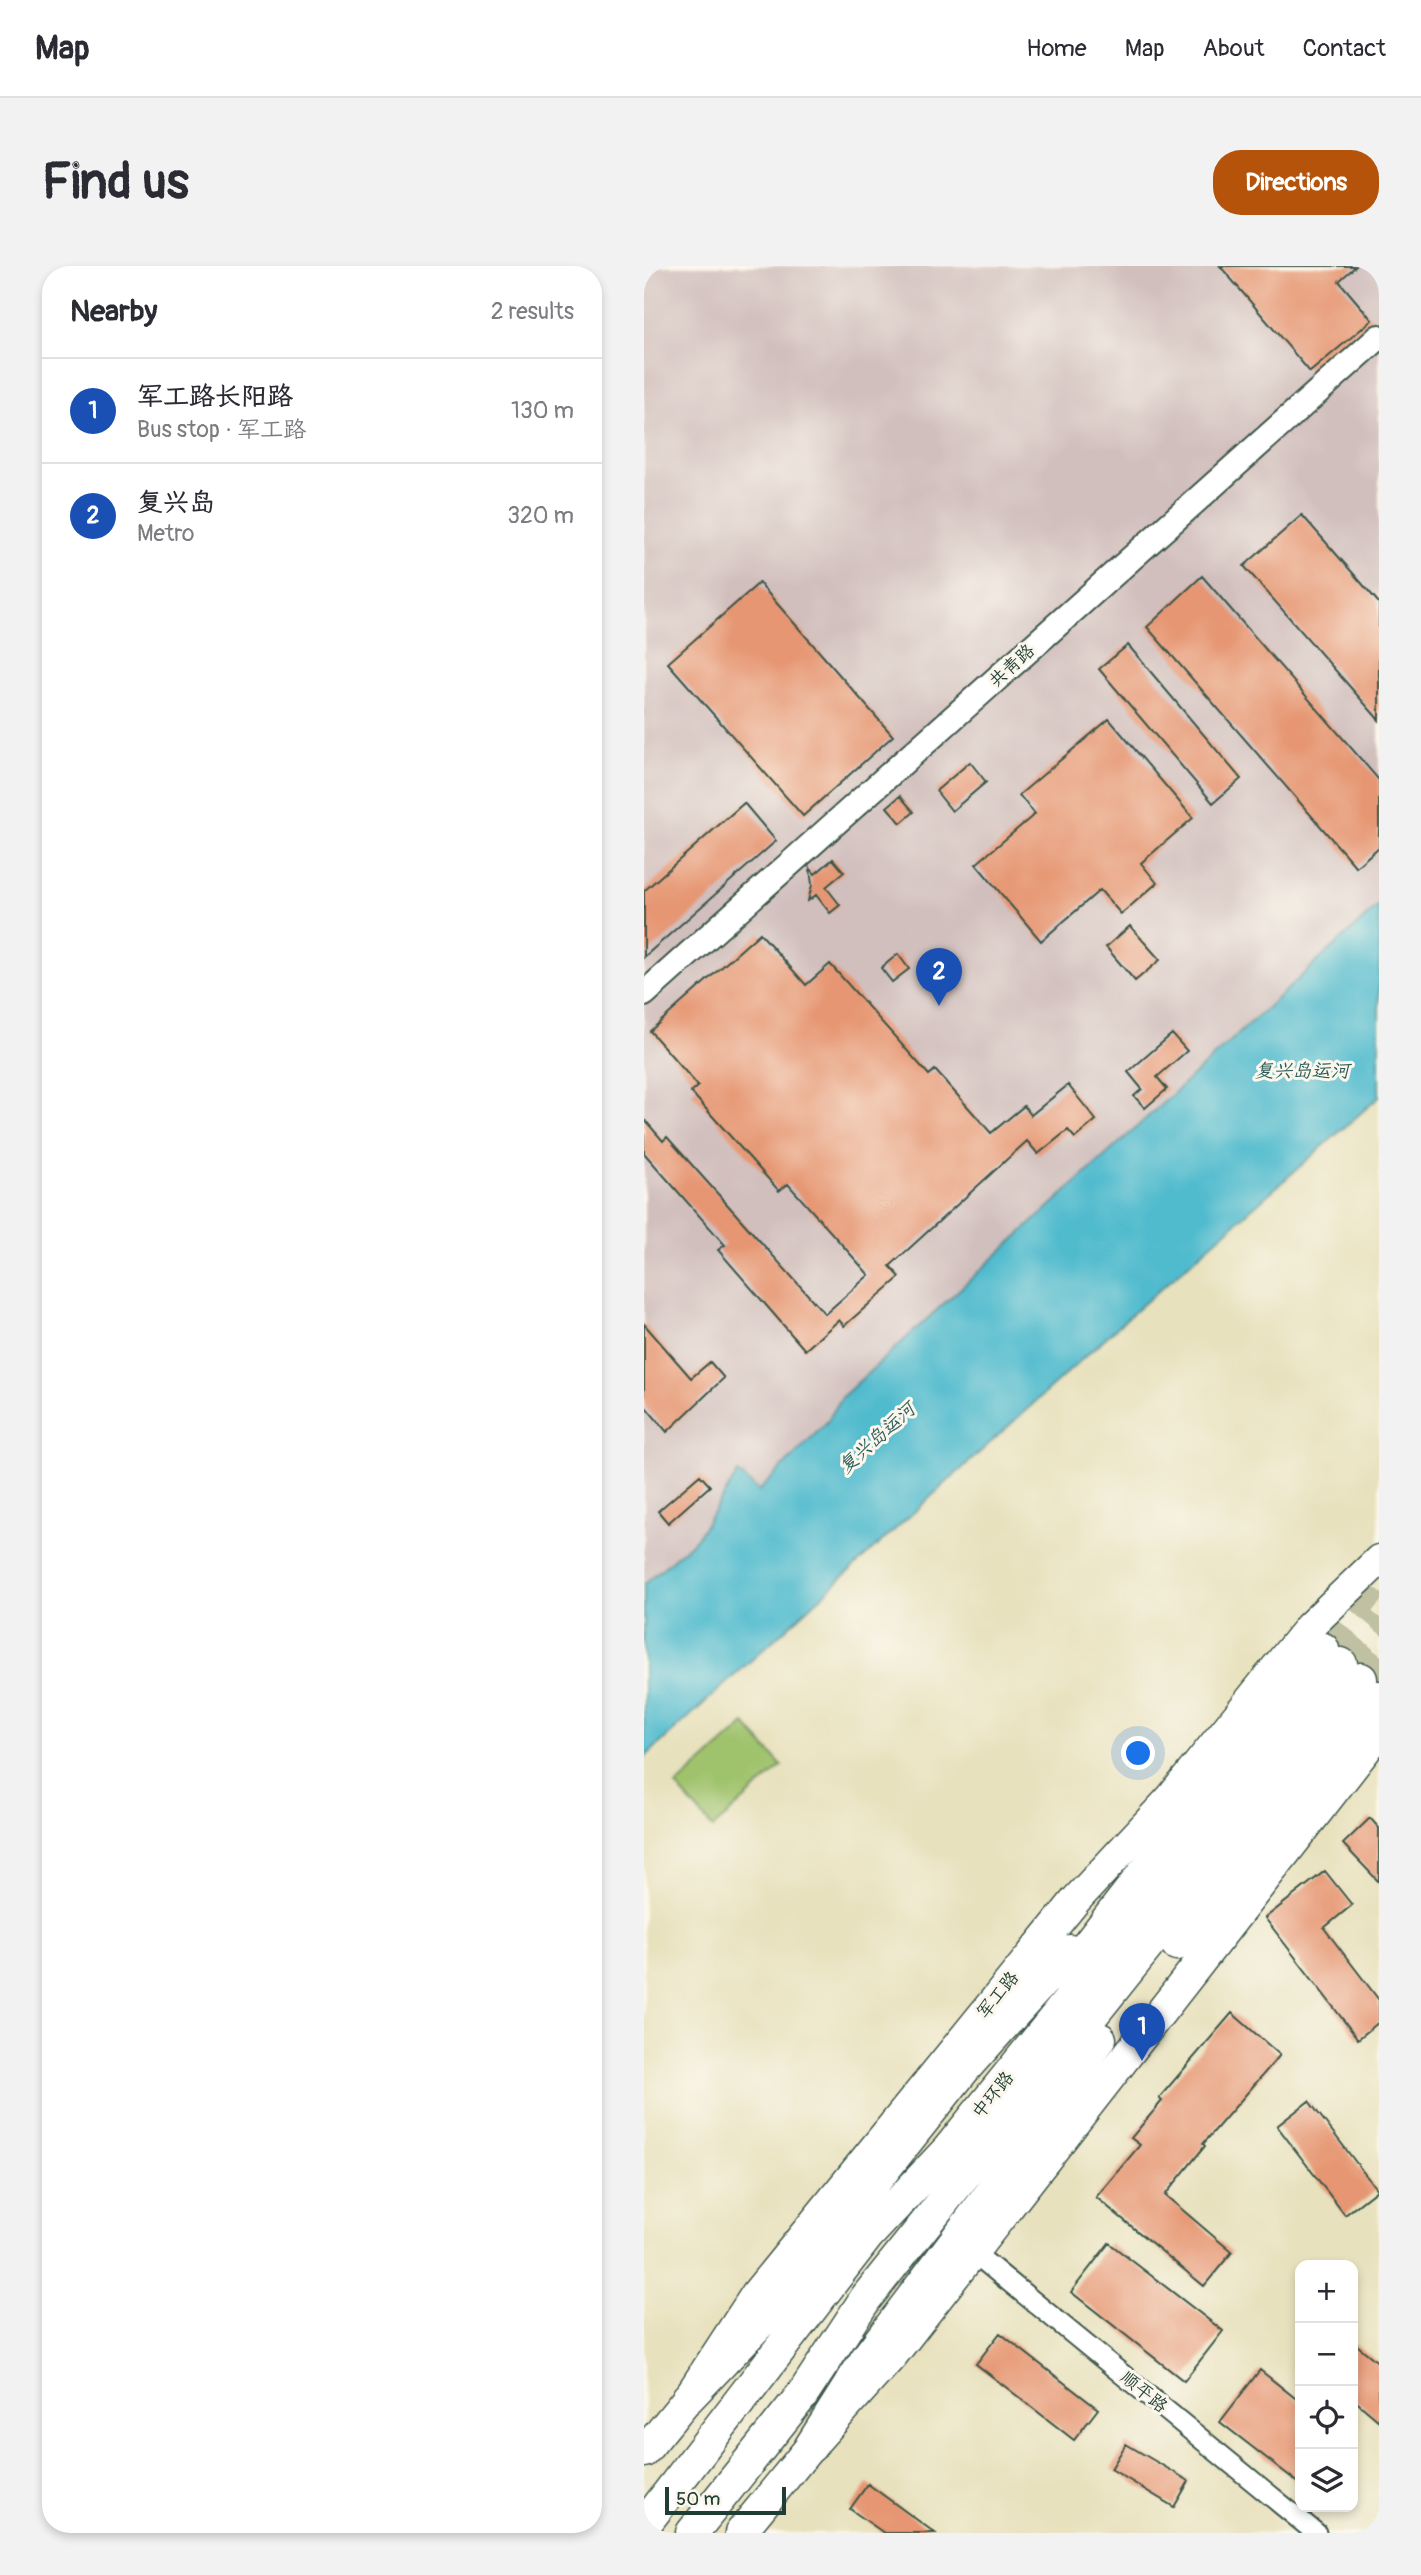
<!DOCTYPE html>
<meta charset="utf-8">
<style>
body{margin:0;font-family:Pangolin,"LXGW WenKai TC",sans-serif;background:#f2f2f3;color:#2b2b33}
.controls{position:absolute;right:21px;bottom:21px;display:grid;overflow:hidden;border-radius:14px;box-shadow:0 4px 10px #0003}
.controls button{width:63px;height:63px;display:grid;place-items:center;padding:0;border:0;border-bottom:2px solid #e1e1e2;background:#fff;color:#2b2b33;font:35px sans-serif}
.scale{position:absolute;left:21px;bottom:18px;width:121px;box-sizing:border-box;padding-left:7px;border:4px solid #1f3d34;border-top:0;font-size:19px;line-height:24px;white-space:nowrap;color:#1f3d34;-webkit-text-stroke:5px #fbf7ec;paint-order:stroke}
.you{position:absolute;left:495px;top:1488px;width:24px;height:24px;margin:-18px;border:5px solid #fff;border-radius:50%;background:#1a73e8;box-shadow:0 0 0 10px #1a73e833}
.badge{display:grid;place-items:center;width:46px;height:46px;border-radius:50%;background:#b45309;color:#fff;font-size:23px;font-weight:700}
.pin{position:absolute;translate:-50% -58px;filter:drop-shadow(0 2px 4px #0008)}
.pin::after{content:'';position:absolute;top:37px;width:24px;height:21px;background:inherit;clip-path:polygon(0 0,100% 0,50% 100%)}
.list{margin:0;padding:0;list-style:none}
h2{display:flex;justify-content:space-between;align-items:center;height:91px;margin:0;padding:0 28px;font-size:30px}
h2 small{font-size:23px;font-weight:400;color:#7c7c81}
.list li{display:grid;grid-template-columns:46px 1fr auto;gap:21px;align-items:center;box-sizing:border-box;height:105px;padding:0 28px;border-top:2px solid #e1e1e2}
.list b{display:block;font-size:26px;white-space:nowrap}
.list p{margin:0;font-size:23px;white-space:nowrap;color:#7c7c81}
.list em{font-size:23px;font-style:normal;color:#7c7c81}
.icon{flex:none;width:38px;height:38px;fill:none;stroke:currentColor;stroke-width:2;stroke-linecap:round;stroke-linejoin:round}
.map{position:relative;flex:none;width:735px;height:2267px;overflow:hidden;border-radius:28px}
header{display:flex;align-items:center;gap:42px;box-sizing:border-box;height:98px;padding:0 35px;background:#fff;border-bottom:2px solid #e1e1e2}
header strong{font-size:33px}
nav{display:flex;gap:38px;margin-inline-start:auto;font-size:24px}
.intro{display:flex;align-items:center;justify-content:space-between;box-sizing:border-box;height:168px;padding:0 42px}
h1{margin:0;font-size:49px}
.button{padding:18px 32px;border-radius:28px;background:#b45309;color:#fff;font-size:24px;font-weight:700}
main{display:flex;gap:42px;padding:0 42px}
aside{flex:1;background:#fff;border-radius:28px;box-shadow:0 4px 10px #0003}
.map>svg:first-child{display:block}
.industrial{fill:#d1bfbd}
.green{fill:#9fc26c;stroke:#5f8050;stroke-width:2}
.water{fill:#51bbce;stroke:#387c81;stroke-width:2}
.building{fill:#e69672}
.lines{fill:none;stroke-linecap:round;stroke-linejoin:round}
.trunk-tunnel{stroke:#c0c0a2;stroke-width:32;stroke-dasharray:32 16;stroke-linecap:butt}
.minor-casing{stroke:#3d5649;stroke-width:23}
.tertiary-casing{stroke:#3d5649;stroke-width:28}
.primary-casing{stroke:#3d5649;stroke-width:33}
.trunk-casing{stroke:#3d5649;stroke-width:35}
.minor{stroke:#fff;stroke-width:19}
.tertiary{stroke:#fff;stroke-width:24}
.primary{stroke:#fff;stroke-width:30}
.trunk{stroke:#fff;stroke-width:32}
.labels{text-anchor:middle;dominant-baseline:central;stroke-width:6;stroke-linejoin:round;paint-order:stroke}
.street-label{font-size:18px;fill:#1f3d34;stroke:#fbf7ec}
.water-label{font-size:19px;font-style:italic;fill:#2c5c5a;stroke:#fbf7ec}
</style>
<header>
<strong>Map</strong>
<nav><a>Home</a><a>Map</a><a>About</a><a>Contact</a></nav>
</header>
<div class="intro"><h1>Find us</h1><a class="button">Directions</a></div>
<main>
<aside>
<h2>Nearby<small>2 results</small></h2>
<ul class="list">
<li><span class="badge" style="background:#1a4fb4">1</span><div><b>军工路长阳路</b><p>Bus stop · 军工路</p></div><em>130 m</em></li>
<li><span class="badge" style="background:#1a4fb4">2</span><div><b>复兴岛</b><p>Metro</p></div><em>320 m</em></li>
</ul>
</aside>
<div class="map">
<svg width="735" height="2267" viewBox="0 0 735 2267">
<rect width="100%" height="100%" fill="#fbf7ec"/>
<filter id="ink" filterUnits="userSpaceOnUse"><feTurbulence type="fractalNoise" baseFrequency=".0143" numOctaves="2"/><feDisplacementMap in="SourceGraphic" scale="14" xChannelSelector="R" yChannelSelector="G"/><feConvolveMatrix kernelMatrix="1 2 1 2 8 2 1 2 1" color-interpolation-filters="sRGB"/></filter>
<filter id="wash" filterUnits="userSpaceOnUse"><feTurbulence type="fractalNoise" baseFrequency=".00686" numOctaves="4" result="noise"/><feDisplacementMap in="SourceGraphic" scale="28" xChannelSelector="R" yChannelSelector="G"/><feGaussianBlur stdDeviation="1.57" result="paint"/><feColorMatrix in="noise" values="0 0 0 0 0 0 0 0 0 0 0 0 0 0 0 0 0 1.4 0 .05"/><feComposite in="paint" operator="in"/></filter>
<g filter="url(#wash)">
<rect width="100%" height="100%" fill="#e8e1bd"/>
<path class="industrial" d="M 0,0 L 735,0 L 735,639 L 198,1131 L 183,1156 L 114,1225 L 94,1207 L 52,1273 L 0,1318 Z"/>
<path class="green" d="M 101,1458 L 138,1500 L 69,1562 L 32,1520 Z"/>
<path class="water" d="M 735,639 L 735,831 L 481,1054 L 0,1492 L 0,1318 L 52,1273 L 94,1207 L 115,1225 L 183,1156 L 198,1131 Z"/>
<g id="blocks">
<path class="building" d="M 576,0 L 712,0 L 695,15 L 728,54 L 666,106 Z
M 658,249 L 735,337 L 735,454 L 600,300 Z
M 558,310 L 735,514 L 735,581 L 712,601 L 503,361 Z
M 115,317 L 249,470 L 159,550 L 24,397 Z
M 484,379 L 597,513 L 569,537 L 455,403 Z
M 465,453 L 549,552 L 497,597 L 513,617 L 477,648 L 456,624 L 397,675 L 332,598 L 391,548 L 375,529 Z
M 326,496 L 342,516 L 308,545 L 292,525 Z
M 256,530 L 270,546 L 257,557 L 243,541 Z
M 100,537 L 132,575 L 0,691 L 0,625 Z
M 189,593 L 200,606 L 182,621 L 196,639 L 186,647 L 172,629 L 164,635 L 168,619 L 166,602 L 171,608 Z
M 486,660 L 516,694 L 491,715 L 462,681 Z
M 116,667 L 162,719 L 186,698 L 285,809 L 291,804 L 347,867 L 380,840 L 387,849 L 424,819 L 452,854 L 431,872 L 424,864 L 394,888 L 383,875 L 246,1000 L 256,1011 L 200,1060 L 195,1054 L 161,1084 L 74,984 L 81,979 L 0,887 L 0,853 L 19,875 L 23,871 L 181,1048 L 225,1009 L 144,918 L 135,925 L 47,826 L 54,820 L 6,765 Z
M 254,688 L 265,703 L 248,716 L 237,702 Z
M 528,768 L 543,785 L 513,811 L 523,823 L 501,842 L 490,830 L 498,823 L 484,806 Z
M 0,1058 L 47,1112 L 66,1096 L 80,1112 L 23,1166 L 0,1139 Z
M 56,1209 L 66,1220 L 24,1257 L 14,1245 Z
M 726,1552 L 735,1562 L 735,1616 L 699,1578 Z
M 681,1605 L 708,1639 L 680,1662 L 735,1734 L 735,1756 L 714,1773 L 621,1652 Z
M 588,1747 L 636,1789 L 559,1878 L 561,1880 L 521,1929 L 588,1986 L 560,2020 L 452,1931 L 496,1879 L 487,1872 L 518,1835 L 515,1832 Z
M 665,1835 L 733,1924 L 701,1949 L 633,1860 Z
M 465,1977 L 579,2065 L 540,2115 L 427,2026 Z
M 356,2067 L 454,2143 L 430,2174 L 332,2098 Z
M 709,2076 L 735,2097 L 735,2155 L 709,2133 Z
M 616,2104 L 656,2136 L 656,2218 L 576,2156 Z
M 482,2178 L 545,2215 L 530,2241 L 467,2203 Z
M 224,2218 L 291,2267 L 240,2267 L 206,2243 Z"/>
</g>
</g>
<g filter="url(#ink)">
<use href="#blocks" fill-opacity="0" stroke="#3d5649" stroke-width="2"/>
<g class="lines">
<path class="trunk-tunnel" d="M 679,1383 L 735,1311
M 697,1398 L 735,1351
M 717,1413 L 735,1388"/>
<g class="minor-casing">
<path id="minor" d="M 329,1986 L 672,2267"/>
</g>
<g class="tertiary-casing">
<path id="tertiary" d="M 0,728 L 735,71"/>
</g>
<g class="primary-casing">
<path id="primary" d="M 0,2186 L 44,2132 L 112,2028 L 432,1634 L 527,1532 L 665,1361 L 735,1294
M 96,2267 L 167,2180 L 248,2090 L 735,1467"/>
</g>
<g class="trunk-casing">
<path id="trunk" d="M 533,1678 L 735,1431
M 419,1711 L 590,1491 L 679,1383
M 44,2132 L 129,2043 L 320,1803 L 426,1685
M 167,2180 L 223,2092 L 345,1930 L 456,1773
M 0,2259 L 224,1969 L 304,1884 L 697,1398
M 48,2267 L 159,2128 L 222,2032 L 717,1413"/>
</g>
<use href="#minor" class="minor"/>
<use href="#tertiary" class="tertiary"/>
<use href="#primary" class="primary"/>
<use href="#trunk" class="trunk"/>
</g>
</g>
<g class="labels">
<g class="street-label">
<text transform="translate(368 400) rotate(-42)">共青路</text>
<text transform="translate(354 1729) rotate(-51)">军工路</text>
<text transform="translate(349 1829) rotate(-51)">中环路</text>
<text transform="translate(500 2126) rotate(39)">顺平路</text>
</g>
<g class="water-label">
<text x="658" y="805">复兴岛运河</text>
<text transform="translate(233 1172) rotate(-42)">复兴岛运河</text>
</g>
</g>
</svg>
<div class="controls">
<button>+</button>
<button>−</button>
<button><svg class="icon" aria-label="locate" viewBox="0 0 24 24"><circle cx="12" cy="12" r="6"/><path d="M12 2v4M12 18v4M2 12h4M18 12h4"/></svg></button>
<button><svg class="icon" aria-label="layers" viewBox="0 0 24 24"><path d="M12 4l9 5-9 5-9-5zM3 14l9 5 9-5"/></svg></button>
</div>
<div class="scale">50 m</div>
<div class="you"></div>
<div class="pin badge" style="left:498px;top:1795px;background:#1a4fb4">1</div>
<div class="pin badge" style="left:295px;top:740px;background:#1a4fb4">2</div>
</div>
</main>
